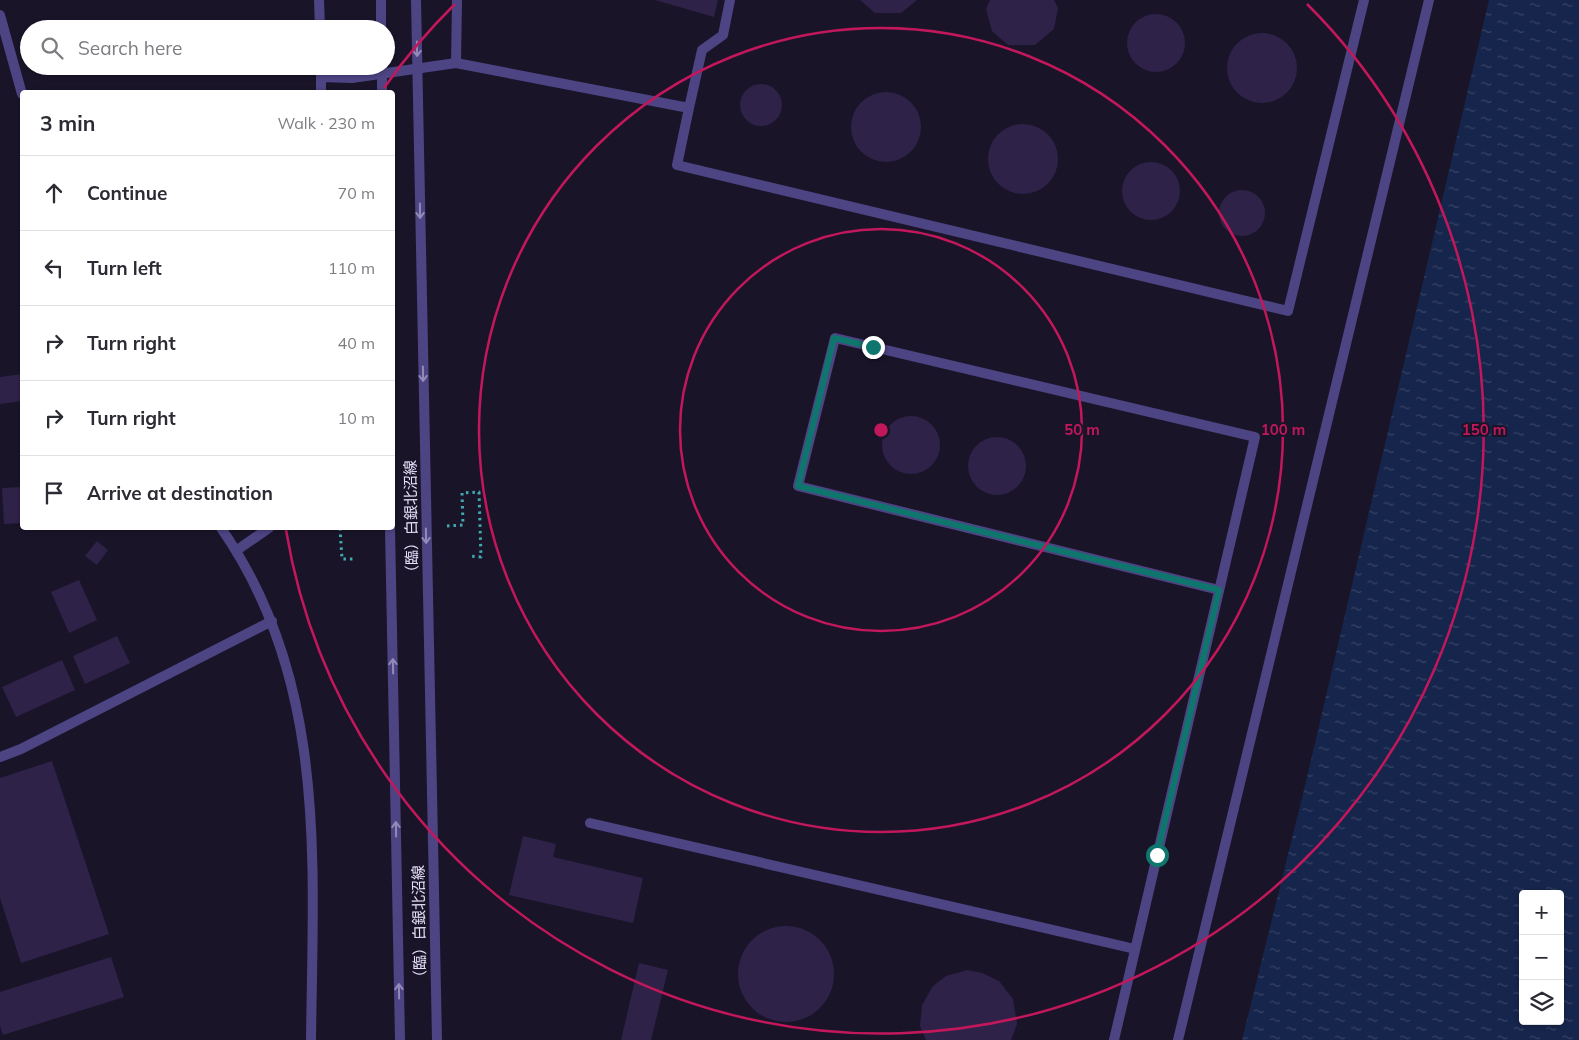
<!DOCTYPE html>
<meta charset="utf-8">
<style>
body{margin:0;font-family:Mulish,"Noto Sans JP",sans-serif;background:#f7f7f7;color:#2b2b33}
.controls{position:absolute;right:15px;bottom:15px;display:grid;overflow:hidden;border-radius:5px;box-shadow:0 1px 4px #0004}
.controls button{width:45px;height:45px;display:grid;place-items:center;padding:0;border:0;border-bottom:1px solid #e1e1e2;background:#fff;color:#2b2b33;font:25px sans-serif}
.stop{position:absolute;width:15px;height:15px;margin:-11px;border:4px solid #0f766e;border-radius:50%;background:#fff}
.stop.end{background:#0f766e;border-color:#fff;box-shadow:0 1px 5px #0008}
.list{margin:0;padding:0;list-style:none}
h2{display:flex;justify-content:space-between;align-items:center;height:65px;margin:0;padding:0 20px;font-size:21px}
h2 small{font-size:16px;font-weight:400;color:#7c7c81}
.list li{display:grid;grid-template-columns:32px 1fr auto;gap:15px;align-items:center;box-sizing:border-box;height:75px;padding:0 20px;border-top:1px solid #e1e1e2}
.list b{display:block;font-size:19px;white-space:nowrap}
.list em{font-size:16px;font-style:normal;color:#7c7c81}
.icon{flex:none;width:28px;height:28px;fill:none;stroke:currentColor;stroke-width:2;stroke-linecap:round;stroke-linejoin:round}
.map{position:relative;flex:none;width:1579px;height:1040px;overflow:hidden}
.search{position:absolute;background:#fff;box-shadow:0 1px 4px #0004;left:20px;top:20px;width:375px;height:55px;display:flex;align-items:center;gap:12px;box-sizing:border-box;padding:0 18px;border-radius:28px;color:#7c7c81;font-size:19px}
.panel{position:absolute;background:#fff;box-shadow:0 1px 4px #0004;left:20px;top:90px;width:375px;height:440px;border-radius:5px}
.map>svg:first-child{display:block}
.water{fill:url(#water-ripples);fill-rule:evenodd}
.building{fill:#2e2248}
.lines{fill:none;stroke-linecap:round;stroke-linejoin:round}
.path{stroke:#3fabb0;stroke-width:3;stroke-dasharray:2.5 4;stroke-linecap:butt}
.service{stroke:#4d4483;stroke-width:10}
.tertiary{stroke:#4d4483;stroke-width:10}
.tertiary-bridge{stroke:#4d4483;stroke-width:10}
.oneway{stroke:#928ab9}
.route{stroke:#0f766e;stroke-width:6}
.ring{fill:none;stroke:#c2185b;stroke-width:2.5}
.labels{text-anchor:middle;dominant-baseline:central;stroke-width:4;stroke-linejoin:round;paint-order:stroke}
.street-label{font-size:15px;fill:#e6e0fb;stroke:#1a1429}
.centre{fill:#c2185b;stroke:#1a1429;stroke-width:2.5}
.ring-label{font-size:15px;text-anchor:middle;font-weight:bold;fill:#c2185b;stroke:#1a1429;stroke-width:4;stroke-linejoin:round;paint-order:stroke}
</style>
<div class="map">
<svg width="1579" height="1040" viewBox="0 0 1579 1040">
<defs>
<pattern id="water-ripples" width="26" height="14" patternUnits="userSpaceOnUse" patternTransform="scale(1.25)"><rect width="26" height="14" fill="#16254c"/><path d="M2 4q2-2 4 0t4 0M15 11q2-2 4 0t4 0" fill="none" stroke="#384467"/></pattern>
</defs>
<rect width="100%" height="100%" fill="#1a1429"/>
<path class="water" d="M 1489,0 L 1579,0 L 1579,1040 L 1242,1040 L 1303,794 ZM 1523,894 L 1560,894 L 1560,1021 L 1523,1021 Z"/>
<path class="building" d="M 655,0 L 718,0 L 714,17 Z
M 860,0 L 917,0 L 901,13 L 875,13 Z
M 990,0 L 1054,0 L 1058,8 L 1054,29 L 1035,45 L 1008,45 L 992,31 L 986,9 Z
M1127 43a29 29 0 1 1 58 0a29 29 0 1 1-58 0Z
M1227 68a35 35 0 1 1 70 0a35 35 0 1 1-70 0Z
M740 105a21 21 0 1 1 42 0a21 21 0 1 1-42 0Z
M851 127a35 35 0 1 1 70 0a35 35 0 1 1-70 0Z
M988 159a35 35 0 1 1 70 0a35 35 0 1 1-70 0Z
M1122 191a29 29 0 1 1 58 0a29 29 0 1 1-58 0Z
M1219 213a23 23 0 1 1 46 0a23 23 0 1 1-46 0Z
M 22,374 L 22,401 L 0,404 L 0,377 Z
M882 445a29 29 0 1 1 58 0a29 29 0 1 1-58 0Z
M968 466a29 29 0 1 1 58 0a29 29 0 1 1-58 0Z
M 22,487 L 22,523 L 4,524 L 2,488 Z
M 97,541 L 108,550 L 97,565 L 85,556 Z
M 79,580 L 97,620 L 69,633 L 51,592 Z
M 117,636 L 130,663 L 85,684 L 73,656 Z
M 62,660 L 75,690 L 16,717 L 2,687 Z
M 52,761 L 109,934 L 21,963 L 0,898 L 0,778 Z
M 523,836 L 556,844 L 553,857 L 643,878 L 633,923 L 509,895 Z
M738 974a48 48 0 1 1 96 0a48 48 0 1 1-96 0Z
M 111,957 L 124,997 L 3,1035 L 0,1026 L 0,992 Z
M 639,963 L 668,970 L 651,1040 L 621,1040 Z
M 967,970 L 982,973 L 999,981 L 1013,999 L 1017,1024 L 1011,1040 L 926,1040 L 920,1026 L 922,1005 L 933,986 L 946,976 Z"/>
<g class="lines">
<path class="path" d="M 447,526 L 463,525 L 462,493 L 479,492 L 481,557 L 469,556
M 340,528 L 342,559 L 355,559"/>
<path class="service" d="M 456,63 L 689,108 L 677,165 L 1288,311 L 1364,0
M 689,108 L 702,50 L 723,35 L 730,0
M 0,757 L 21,749 L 272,621
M 590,823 L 1135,949
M 1114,1040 L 1255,437 L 835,338 L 798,486 L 1219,590
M 1178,1040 L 1429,0"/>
<path class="tertiary" d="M 319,0 L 320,29
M 381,0 L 381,29
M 0,15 L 22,94
M 321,66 L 321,92
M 321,77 L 352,78 L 456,63 L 457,0
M 221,528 C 328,681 313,862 311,1040
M 390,528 L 400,1040
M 237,550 L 269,528"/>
<path class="tertiary-bridge" d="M 416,0 L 437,1040
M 382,66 L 382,92"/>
</g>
<defs><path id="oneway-shaft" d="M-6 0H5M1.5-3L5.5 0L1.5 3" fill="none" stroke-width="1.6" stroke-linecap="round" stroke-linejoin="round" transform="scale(1.25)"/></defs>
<g class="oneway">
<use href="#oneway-shaft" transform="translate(417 49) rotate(89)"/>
<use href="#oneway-shaft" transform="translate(420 211) rotate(89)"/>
<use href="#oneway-shaft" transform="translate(423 374) rotate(89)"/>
<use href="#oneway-shaft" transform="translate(426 536) rotate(89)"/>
<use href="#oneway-shaft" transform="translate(393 666) rotate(-91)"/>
<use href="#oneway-shaft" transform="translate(396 829) rotate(-91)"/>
<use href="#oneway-shaft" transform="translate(399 991) rotate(-91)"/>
</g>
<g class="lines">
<path class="route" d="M 873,347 L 834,338 L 798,486 L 1219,590 L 1157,855"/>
</g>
<g class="ring">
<circle cx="881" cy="430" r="201"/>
<circle cx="881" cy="430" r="402"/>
<path d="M384 88A603 603 0 0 1 455 4M1307 4A603 603 0 1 1 286 530"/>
</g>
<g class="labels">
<g class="street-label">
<text transform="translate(411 520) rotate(-91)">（臨）白銀北沼線</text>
<text transform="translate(419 925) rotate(-91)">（臨）白銀北沼線</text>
</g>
</g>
<circle cx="881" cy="430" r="8" class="centre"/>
<g class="ring-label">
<text x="1082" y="435">50 m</text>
<text x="1283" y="435">100 m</text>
<text x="1484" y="435">150 m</text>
</g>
</svg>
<div class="controls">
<button>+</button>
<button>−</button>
<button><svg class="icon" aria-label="layers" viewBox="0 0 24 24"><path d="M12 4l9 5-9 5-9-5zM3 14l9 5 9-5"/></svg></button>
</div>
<div class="stop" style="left:1157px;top:855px"></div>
<div class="stop end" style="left:873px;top:347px"></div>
<div class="search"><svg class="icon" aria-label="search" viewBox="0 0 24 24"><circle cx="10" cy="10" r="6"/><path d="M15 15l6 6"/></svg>Search here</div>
<section class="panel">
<h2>3 min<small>Walk · 230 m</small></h2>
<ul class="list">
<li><svg class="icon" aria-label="ahead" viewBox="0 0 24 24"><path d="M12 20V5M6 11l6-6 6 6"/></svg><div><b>Continue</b></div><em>70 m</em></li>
<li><svg class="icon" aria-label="left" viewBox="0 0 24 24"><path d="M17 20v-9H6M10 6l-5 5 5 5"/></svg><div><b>Turn left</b></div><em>110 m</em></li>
<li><svg class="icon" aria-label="right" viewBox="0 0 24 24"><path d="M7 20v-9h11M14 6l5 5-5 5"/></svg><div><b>Turn right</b></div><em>40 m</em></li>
<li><svg class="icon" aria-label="right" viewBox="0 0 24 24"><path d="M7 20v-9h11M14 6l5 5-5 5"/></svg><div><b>Turn right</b></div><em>10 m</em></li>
<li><svg class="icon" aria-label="arrive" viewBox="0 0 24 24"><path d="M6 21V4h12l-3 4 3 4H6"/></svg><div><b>Arrive at destination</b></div></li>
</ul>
</section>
</div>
